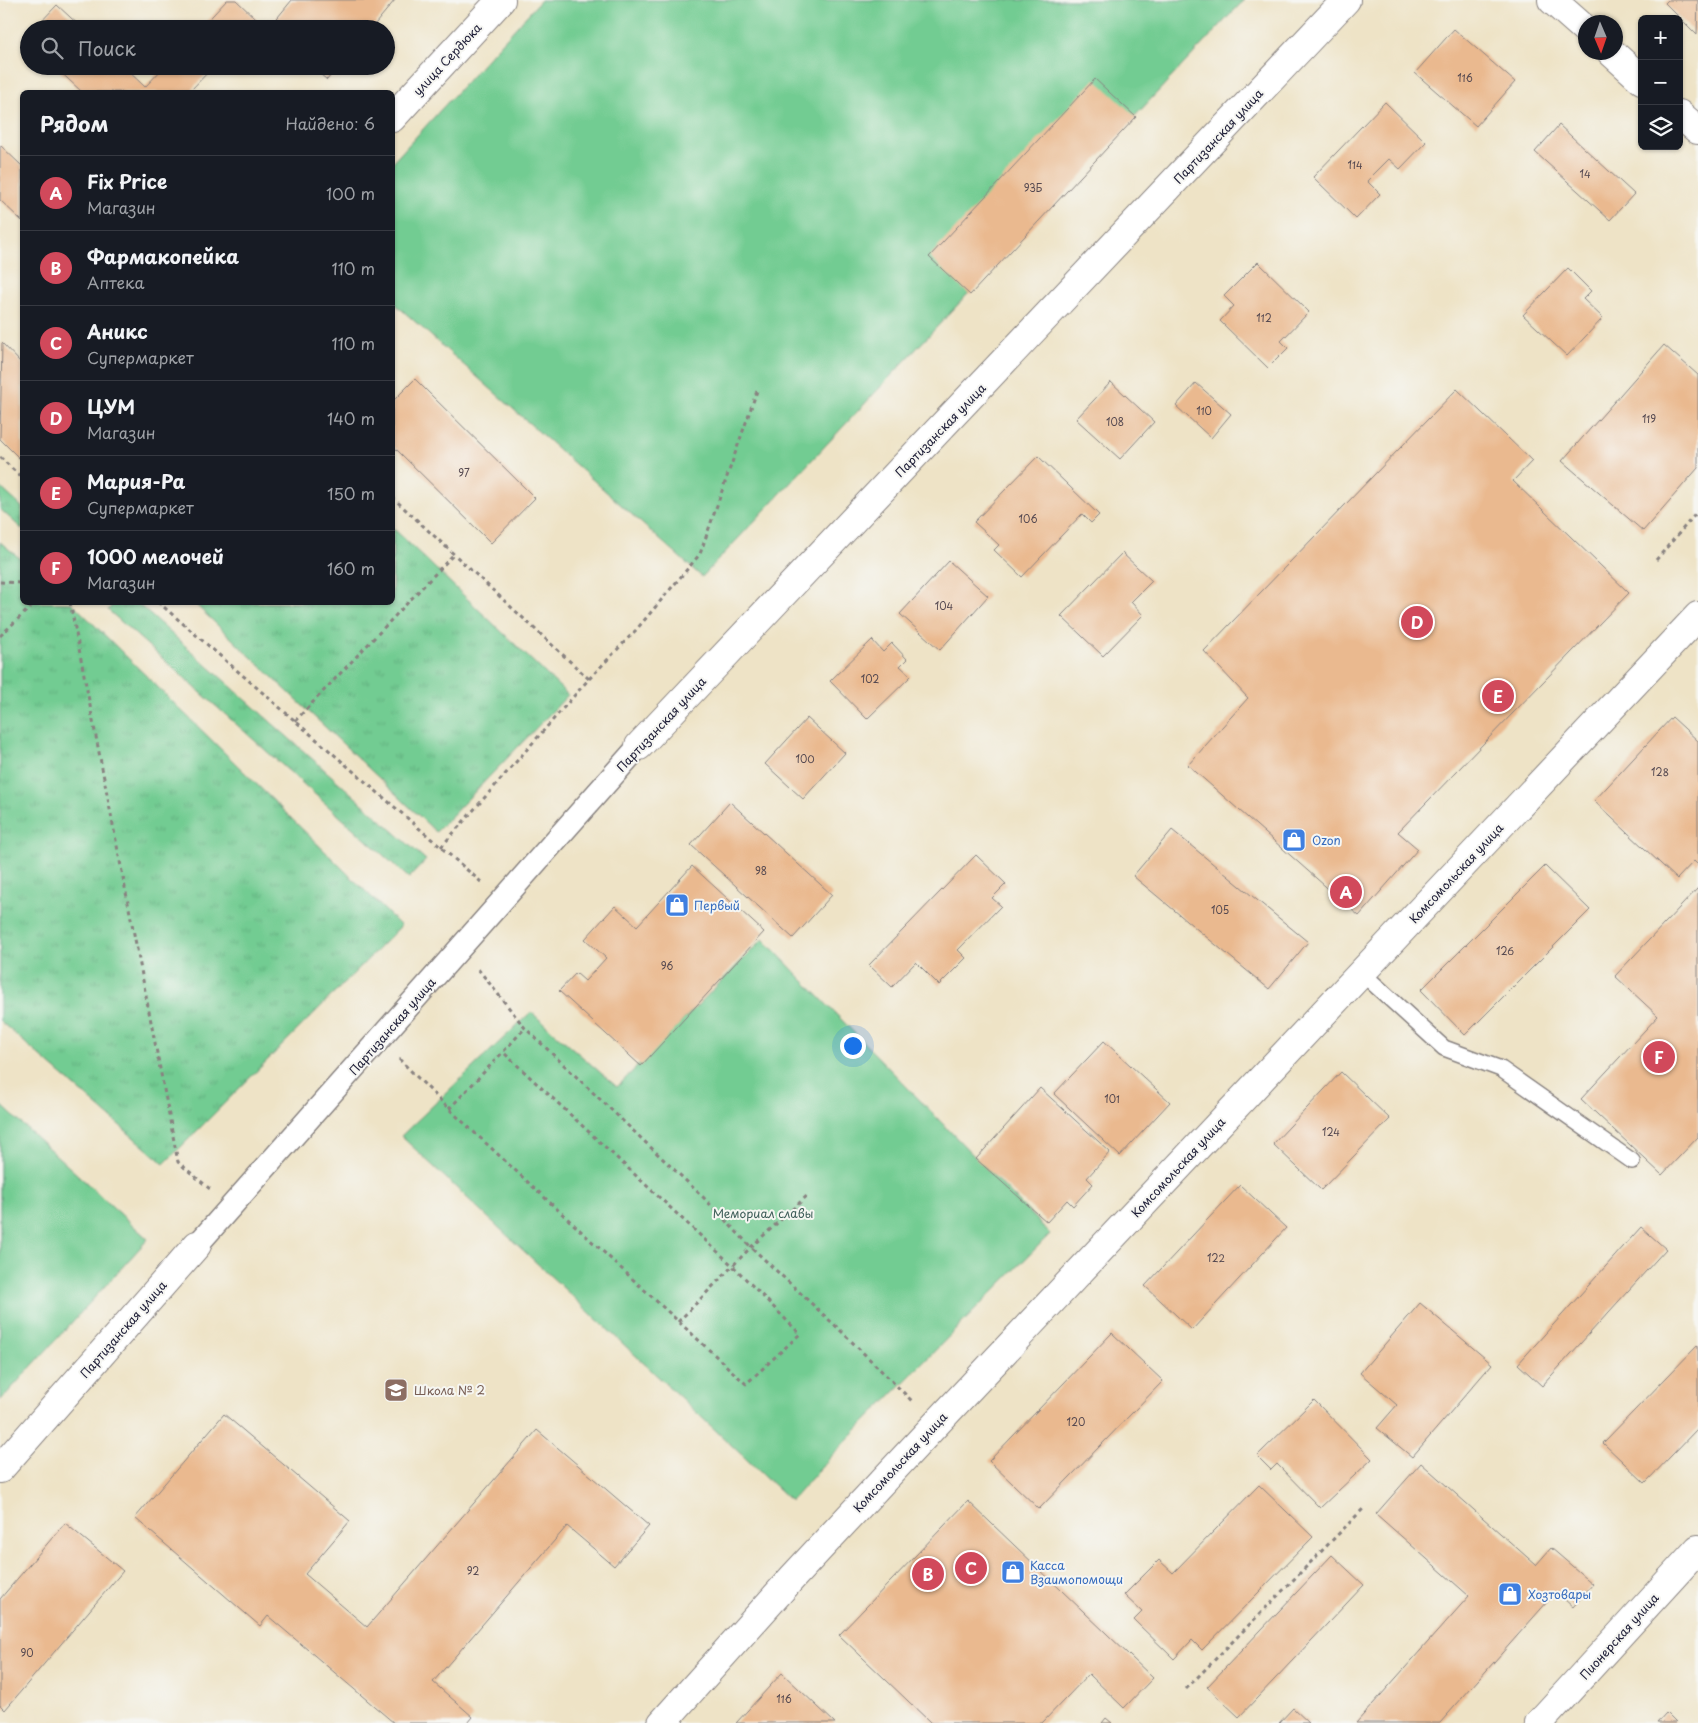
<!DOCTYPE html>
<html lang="ru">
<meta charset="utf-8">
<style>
body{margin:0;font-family:"Playpen Sans",sans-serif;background:#20242c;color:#f1f3f6}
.controls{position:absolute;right:15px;top:15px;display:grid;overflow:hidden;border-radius:8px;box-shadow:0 1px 4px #0004}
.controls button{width:45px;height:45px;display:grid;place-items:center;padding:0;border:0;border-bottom:1px solid #363941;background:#171b24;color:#f1f3f6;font:25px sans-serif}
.compass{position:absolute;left:1578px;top:15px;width:45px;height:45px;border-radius:50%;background:#171b24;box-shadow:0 1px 4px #0004;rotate:178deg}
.you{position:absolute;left:852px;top:1045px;width:18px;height:18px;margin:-12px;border:4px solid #fff;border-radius:50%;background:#1a73e8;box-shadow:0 0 0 8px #1a73e833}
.badge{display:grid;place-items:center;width:32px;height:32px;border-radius:50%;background:#d1495b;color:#fff;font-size:16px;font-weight:700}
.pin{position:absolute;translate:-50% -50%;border:2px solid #fff;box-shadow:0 1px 5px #0006}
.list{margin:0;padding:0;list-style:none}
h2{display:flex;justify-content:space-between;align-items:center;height:65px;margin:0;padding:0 20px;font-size:21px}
h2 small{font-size:16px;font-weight:400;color:#9ea1a6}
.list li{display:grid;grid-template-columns:32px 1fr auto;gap:15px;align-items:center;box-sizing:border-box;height:75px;padding:0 20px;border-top:1px solid #363941}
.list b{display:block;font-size:19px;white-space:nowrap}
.list p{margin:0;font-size:16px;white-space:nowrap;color:#9ea1a6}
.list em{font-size:16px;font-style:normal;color:#9ea1a6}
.icon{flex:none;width:28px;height:28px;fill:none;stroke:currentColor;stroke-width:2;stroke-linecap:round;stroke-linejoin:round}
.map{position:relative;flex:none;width:1698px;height:1723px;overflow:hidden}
.search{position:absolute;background:#171b24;box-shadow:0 1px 4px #0004;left:20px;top:20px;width:375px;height:55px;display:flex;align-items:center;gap:12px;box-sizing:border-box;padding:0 18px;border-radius:28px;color:#9ea1a6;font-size:19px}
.panel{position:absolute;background:#171b24;box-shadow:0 1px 4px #0004;left:20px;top:90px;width:375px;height:515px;border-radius:8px}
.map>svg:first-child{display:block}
.grass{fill:url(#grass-tufts);stroke:#4a7766}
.green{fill:#72cc92;stroke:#4a7766}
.building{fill:#eab98f}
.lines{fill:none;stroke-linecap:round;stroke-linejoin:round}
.service-casing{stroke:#888280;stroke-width:18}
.pedestrian-casing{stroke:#888280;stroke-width:25}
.minor-casing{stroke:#888280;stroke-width:30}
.path{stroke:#888280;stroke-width:3;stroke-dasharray:4 4;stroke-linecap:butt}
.service{stroke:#fff;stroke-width:15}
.pedestrian{stroke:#fff;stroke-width:22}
.minor{stroke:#fff;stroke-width:28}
.labels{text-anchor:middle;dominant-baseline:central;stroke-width:4;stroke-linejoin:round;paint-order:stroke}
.number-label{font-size:10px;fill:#544850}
.street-label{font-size:12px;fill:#22223b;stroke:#f6f6f2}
.shop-label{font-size:12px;fill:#366cbe;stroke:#f6f6f2;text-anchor:start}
.park-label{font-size:12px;fill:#3e5e59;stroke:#f6f6f2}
.education-label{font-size:12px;fill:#785e54;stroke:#f6f6f2;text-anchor:start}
</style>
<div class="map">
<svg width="1698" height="1723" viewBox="0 0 1698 1723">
<defs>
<pattern id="grass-tufts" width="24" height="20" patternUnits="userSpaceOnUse" patternTransform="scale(1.25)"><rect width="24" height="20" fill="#72cc92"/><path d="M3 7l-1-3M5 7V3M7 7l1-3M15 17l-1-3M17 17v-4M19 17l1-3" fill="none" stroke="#62af7f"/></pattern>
</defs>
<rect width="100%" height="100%" fill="#f6f6f2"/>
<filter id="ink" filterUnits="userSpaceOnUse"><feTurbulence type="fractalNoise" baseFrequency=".02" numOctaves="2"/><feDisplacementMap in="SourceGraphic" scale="10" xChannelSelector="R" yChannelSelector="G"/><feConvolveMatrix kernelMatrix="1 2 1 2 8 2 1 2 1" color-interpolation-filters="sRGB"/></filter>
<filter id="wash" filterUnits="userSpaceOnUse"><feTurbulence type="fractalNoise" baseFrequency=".0096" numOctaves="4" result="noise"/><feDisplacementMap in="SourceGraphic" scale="20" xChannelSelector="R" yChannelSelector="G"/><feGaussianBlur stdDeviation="1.12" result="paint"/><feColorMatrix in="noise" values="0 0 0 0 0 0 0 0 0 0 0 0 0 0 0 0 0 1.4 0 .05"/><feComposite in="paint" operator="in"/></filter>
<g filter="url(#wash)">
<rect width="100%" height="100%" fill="#eee3c6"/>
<path class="grass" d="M 0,487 L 22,507 L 22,529 L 0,509 Z
M 393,528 L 568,695 L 436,832 L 194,603 L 392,602 Z
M 0,542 L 22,560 L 22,602 L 72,603 L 401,926 L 164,1164 L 0,1021 Z
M 115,602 L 137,603 L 426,860 L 409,878 L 108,610 Z"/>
<path class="green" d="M 541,0 L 1244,0 L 702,577 L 393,302 L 392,163 Z
M 763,939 L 1050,1234 L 839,1448 L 791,1501 L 401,1136 L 531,1012 L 617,1087 Z
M 0,1104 L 148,1239 L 0,1401 Z"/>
<g id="blocks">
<path class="building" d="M 227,0 L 236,0 L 257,20 L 249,29 L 200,29 Z
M 292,0 L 395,0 L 371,29 L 268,29 Z
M 1668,0 L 1698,0 L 1697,35 L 1665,3 Z
M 57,5 L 83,29 L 34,29 Z
M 1454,29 L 1515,82 L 1476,126 L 1415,73 Z
M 54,66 L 123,66 L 145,87 L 165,66 L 214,66 L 189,92 L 82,92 Z
M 311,66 L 338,66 L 327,80 Z
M 1095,79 L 1136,117 L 970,295 L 929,257 Z
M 1385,102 L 1426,142 L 1400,169 L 1389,159 L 1367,181 L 1380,194 L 1356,219 L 1313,177 Z
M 1559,125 L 1634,194 L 1610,220 L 1535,152 Z
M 0,145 L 22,166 L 22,221 L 0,200 Z
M 1258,262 L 1309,312 L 1281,341 L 1288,348 L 1268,368 L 1220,321 L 1234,306 L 1224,296 Z
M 1568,268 L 1591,291 L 1583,299 L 1603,318 L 1567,356 L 1523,315 Z
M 2,343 L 22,364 L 22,461 L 0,439 Z
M 1664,345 L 1698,375 L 1698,468 L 1643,531 L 1562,461 Z
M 415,379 L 535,498 L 491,543 L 392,445 L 392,402 Z
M 1111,382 L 1154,422 L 1120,459 L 1076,419 Z
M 1196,383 L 1231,414 L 1211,438 L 1176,406 Z
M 1457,389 L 1532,461 L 1513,481 L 1629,593 L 1398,832 L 1418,849 L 1359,916 L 1188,765 L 1248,698 L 1204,651 Z
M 1038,456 L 1099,515 L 1091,523 L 1082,514 L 1022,577 L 994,550 L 999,545 L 974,522 Z
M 1122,553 L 1152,581 L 1131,602 L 1143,615 L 1103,656 L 1061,616 Z
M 949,561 L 988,596 L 940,650 L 900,614 Z
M 872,640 L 883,652 L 892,643 L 907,659 L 900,666 L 911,676 L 867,719 L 830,681 Z
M 1672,717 L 1698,741 L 1698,865 L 1694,861 L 1677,879 L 1594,801 Z
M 807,718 L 845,753 L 803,799 L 765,764 Z
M 730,802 L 832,895 L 793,938 L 691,845 Z
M 1172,830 L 1308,942 L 1269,989 L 1133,876 Z
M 976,855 L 1006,884 L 992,898 L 1001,906 L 958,950 L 966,958 L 939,985 L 916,962 L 892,987 L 869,965 Z
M 692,866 L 764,932 L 641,1066 L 559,991 L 576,973 L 585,981 L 606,958 L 585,939 L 615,906 L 637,926 Z
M 1545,866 L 1590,910 L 1465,1035 L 1421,990 Z
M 1698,888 L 1698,1137 L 1662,1175 L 1581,1099 L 1658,1016 L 1615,976 Z
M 1104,1041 L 1170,1102 L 1120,1156 L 1054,1094 Z
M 1341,1072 L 1390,1119 L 1321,1190 L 1273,1144 Z
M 1040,1088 L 1110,1152 L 1087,1178 L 1093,1184 L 1073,1206 L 1067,1200 L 1047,1222 L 976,1159 Z
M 1240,1185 L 1286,1228 L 1192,1330 L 1145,1286 Z
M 1641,1227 L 1666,1249 L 1542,1386 L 1518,1364 Z
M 1420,1303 L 1492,1364 L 1412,1457 L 1377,1428 L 1397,1405 L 1360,1373 Z
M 1112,1333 L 1163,1381 L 1039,1509 L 989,1461 Z
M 1698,1345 L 1698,1428 L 1645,1483 L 1603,1443 Z
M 1314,1400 L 1372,1459 L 1320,1508 L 1277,1464 L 1271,1470 L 1257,1456 Z
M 224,1414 L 350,1521 L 305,1574 L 367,1627 L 537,1430 L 649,1526 L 614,1566 L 567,1526 L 433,1682 L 473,1717 L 468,1723 L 394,1723 L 268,1616 L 260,1626 L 135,1518 Z
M 1421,1463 L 1536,1565 L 1551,1548 L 1593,1584 L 1573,1607 L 1556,1592 L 1440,1723 L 1356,1723 L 1469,1596 L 1376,1514 Z
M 1259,1485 L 1313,1537 L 1202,1650 L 1192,1640 L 1174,1659 L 1134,1620 L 1142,1612 L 1124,1595 L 1159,1560 L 1173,1573 Z
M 968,1501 L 1153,1678 L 1124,1708 L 1089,1674 L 1042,1723 L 931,1723 L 839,1635 Z
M 65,1523 L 123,1571 L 5,1710 L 0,1705 L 0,1599 Z
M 1332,1555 L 1364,1585 L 1239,1717 L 1207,1687 Z
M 782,1673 L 835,1723 L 736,1723 Z
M 1293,1708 L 1309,1723 L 1279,1723 Z
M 1666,1713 L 1676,1723 L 1657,1723 Z
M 1106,1718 L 1112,1723 L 1102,1723 Z"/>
</g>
</g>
<g filter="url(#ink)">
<use href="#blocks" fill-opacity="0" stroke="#888280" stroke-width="1"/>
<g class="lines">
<g class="service-casing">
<path id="service" d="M 1362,973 L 1444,1048 L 1501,1069 L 1632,1161"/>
</g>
<g class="pedestrian-casing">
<path id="pedestrian" d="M 197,1245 L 639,746"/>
</g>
<g class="minor-casing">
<path id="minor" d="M 1552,0 L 1586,30
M 1611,52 L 1642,80
M 1679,114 L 1698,130
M 392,118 L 501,0
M 639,746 L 1346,0
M 0,1469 L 197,1245
M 662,1723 L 793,1577 L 935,1425 L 1698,616
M 1539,1723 L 1698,1549"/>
</g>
<path class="path" d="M 0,457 L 22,478
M 392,497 L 589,679 L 441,847
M 1656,560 L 1698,511
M 0,582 L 22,583
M 70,602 L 178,1162 L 210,1189
M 158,602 L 481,882
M 0,636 L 36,602
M 589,679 L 636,630 L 700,554 L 758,388
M 295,721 L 454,554
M 478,969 L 525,1028 L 702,1196 L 751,1247 L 842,1332 L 914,1403
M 399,1059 L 449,1109 L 746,1384 L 800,1334 L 733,1266 L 503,1052 L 525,1028
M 449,1109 L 503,1052
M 678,1322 L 751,1247 L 808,1195
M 1186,1689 L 1363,1509"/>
<use href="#service" class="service"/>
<use href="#pedestrian" class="pedestrian"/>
<use href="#minor" class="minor"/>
</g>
</g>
<defs>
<g id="shop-square" transform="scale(1.25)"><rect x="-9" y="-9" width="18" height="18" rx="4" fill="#3f7fe0" stroke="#f6f6f2"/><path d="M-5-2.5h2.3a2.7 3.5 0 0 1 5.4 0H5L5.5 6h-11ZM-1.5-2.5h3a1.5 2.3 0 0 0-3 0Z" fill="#fff"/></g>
<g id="school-square" transform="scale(1.25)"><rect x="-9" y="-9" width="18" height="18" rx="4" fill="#8d6e63" stroke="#f6f6f2"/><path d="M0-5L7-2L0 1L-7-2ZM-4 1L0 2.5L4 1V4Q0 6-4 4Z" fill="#fff"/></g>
</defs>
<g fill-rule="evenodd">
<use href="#shop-square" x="1294" y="840"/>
<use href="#shop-square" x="677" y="905"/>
<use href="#school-square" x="396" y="1390"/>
<use href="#shop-square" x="1013" y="1572"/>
<use href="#shop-square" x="1510" y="1594"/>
</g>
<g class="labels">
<g class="number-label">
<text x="1465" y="77">116</text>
<text x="1355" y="164">114</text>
<text x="1585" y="173">14</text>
<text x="1033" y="187">93Б</text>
<text x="1264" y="317">112</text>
<text x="1204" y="410">110</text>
<text x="1649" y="418">119</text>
<text x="1115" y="421">108</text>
<text x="464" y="472">97</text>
<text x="1028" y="518">106</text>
<text x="944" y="605">104</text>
<text x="870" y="678">102</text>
<text x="805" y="758">100</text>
<text x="1660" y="771">128</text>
<text x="761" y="870">98</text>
<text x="1220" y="909">105</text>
<text x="1505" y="950">126</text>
<text x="667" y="965">96</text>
<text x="1112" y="1098">101</text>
<text x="1331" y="1131">124</text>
<text x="1216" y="1257">122</text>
<text x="1076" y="1421">120</text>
<text x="473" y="1570">92</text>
<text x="27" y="1652">90</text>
<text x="784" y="1698">116</text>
</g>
<g class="street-label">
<text transform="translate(447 59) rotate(-47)">улица Сердюка</text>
<text transform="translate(1218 136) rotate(-47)">Партизанская улица</text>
<text transform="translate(940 430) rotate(-46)">Партизанская улица</text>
<text transform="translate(661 724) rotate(-47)">Партизанская улица</text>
<text transform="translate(1456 873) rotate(-47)">Комсомольская улица</text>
<text transform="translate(392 1026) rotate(-49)">Партизанская улица</text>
<text transform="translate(1178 1167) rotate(-47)">Комсомольская улица</text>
<text transform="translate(123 1329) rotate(-49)">Партизанская улица</text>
<text transform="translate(900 1462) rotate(-47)">Комсомольская улица</text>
<text transform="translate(1619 1636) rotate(-48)">Пионерская улица</text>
</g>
<g class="shop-label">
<text x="1312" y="840">Ozon</text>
<text x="694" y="905">Первый</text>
<text x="1030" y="1565">Касса<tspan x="1030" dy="14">Взаимопомощи</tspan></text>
<text x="1528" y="1594">Хозтовары</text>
</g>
<g class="park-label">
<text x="763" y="1213">Мемориал славы</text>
</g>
<g class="education-label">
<text x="414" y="1390">Школа № 2</text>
</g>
</g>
</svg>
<div class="controls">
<button>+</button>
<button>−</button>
<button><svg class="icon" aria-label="layers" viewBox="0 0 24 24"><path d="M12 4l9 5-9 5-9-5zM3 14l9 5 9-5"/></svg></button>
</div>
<svg class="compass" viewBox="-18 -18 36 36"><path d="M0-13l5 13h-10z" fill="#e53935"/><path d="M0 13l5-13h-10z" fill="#9ea1a6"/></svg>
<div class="you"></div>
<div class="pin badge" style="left:1346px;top:892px">A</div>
<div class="pin badge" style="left:928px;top:1574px">B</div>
<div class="pin badge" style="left:971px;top:1568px">C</div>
<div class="pin badge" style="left:1417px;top:622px">D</div>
<div class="pin badge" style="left:1498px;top:696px">E</div>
<div class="pin badge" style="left:1659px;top:1057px">F</div>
<div class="search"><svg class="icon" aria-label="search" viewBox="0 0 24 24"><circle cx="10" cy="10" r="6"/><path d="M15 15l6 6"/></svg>Поиск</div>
<section class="panel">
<h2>Рядом<small>Найдено: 6</small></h2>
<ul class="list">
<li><span class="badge">A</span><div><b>Fix Price</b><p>Магазин</p></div><em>100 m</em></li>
<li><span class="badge">B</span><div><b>Фармакопейка</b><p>Аптека</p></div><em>110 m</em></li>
<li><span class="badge">C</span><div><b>Аникс</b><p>Супермаркет</p></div><em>110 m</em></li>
<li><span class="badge">D</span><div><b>ЦУМ</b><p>Магазин</p></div><em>140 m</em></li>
<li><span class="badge">E</span><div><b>Мария-Ра</b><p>Супермаркет</p></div><em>150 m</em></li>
<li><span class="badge">F</span><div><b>1000 мелочей</b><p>Магазин</p></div><em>160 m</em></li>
</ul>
</section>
</div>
